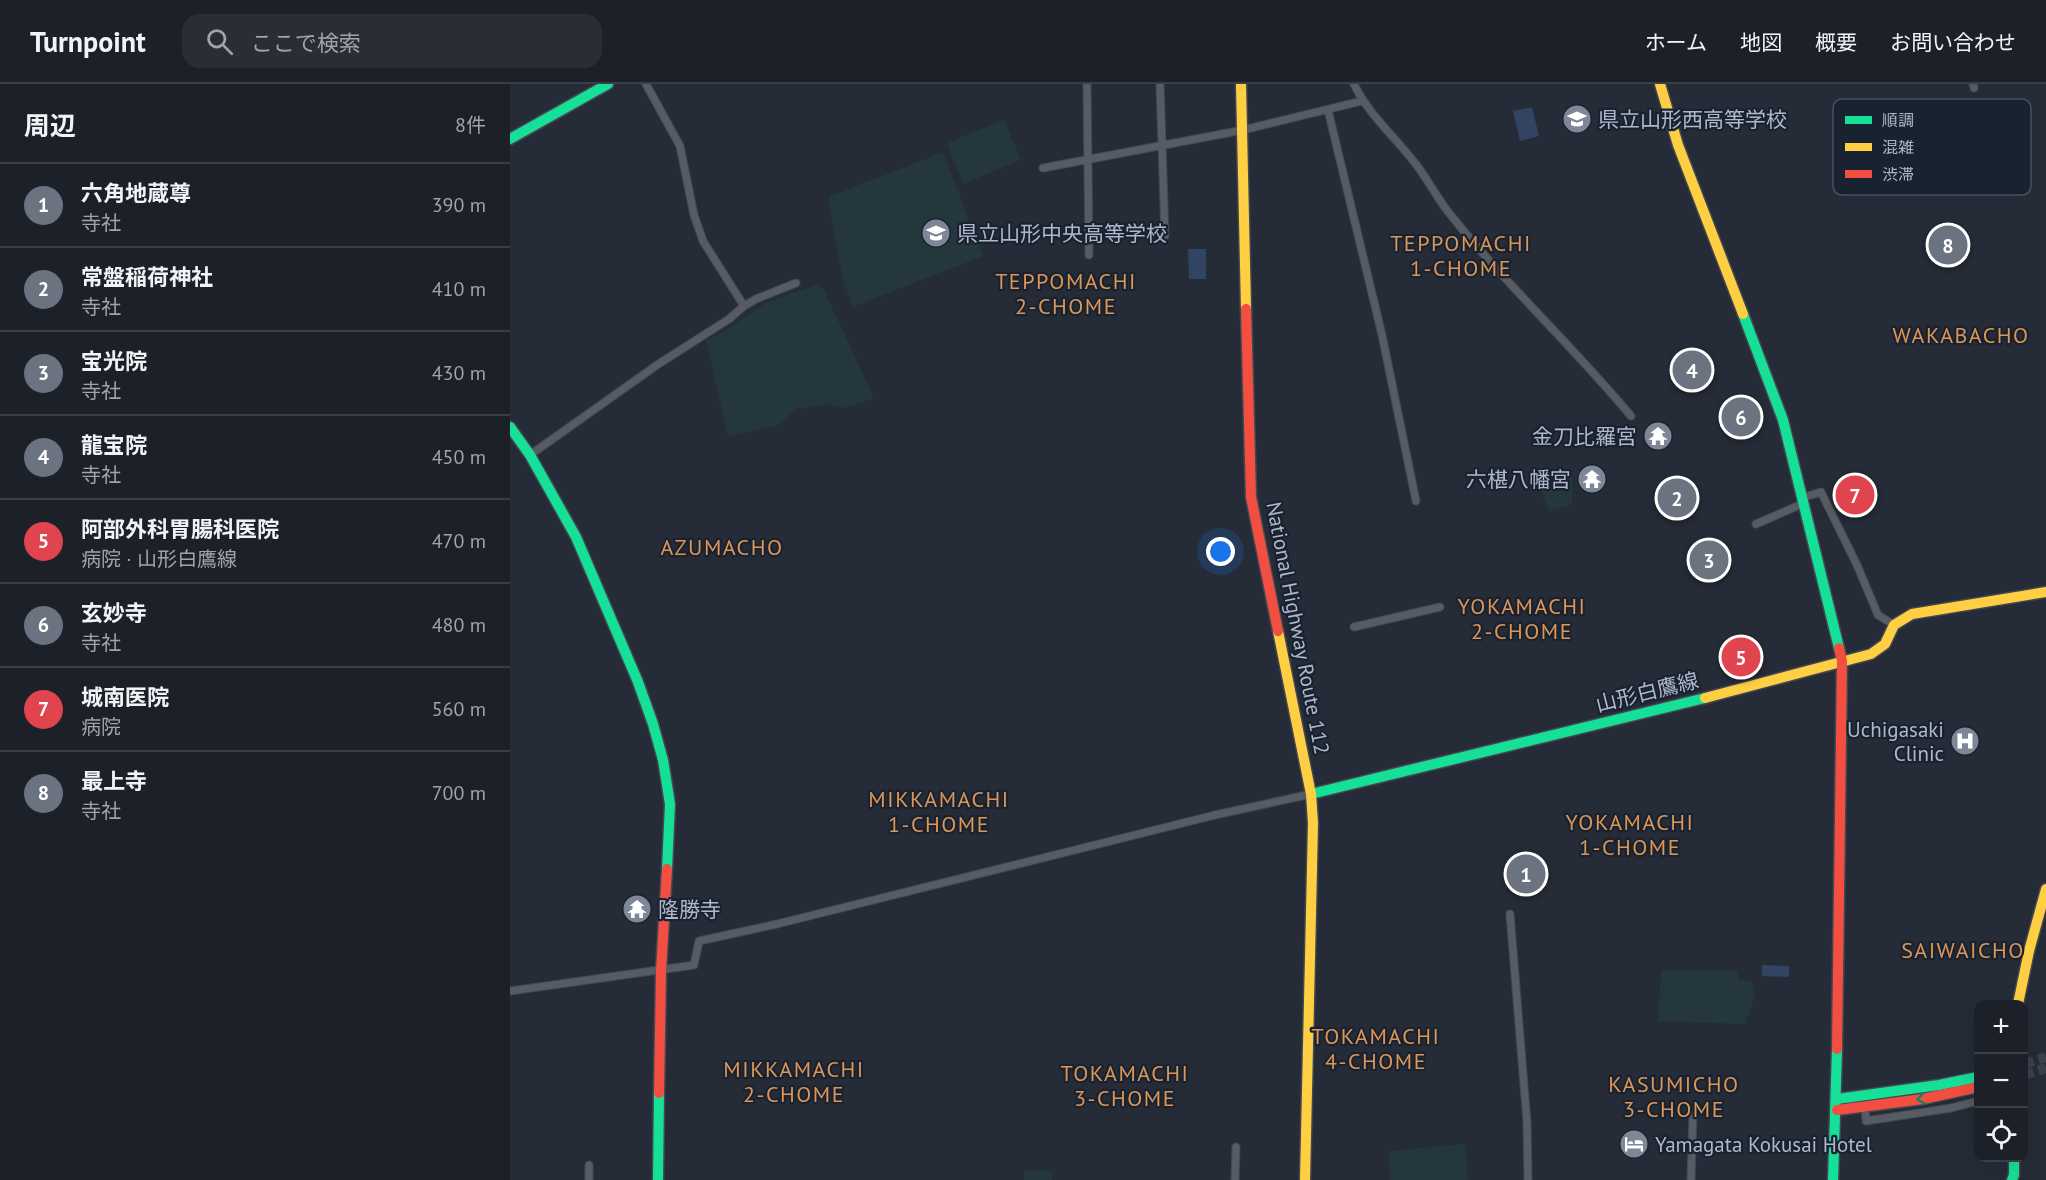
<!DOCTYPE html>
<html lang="ja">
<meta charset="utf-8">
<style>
body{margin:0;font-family:"PT Sans","Noto Sans JP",sans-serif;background:#292e35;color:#f1f3f6}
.controls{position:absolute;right:18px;bottom:18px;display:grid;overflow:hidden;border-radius:12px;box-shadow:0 6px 24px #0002}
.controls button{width:54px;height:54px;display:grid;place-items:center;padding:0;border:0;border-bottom:2px solid #3a3e46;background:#1c2129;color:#f1f3f6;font:30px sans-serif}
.you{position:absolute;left:711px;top:468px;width:21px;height:21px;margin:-15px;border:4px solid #fff;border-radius:50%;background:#1a73e8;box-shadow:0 0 0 9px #1a73e833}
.badge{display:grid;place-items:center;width:39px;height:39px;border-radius:50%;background:#d93025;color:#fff;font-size:20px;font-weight:700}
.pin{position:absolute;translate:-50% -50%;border:3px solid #fff;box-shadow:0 2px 6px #0006}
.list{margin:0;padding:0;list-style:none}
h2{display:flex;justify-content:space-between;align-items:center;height:78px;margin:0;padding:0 24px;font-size:26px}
h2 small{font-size:20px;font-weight:400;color:#a0a3a8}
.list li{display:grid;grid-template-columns:39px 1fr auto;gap:18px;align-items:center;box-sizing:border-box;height:84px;padding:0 24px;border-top:2px solid #3a3e46}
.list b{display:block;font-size:22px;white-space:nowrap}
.list p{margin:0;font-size:20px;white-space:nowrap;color:#a0a3a8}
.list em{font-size:20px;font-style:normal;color:#a0a3a8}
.icon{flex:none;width:33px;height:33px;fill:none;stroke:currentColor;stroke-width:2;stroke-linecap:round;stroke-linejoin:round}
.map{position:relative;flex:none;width:1536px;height:1096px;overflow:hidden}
header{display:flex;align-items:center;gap:36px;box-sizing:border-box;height:84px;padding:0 30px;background:#1c2129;border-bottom:2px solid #3a3e46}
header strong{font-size:28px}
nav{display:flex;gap:33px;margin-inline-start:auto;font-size:21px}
.search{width:420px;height:54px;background:#292e35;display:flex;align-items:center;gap:15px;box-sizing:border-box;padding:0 21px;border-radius:18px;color:#a0a3a8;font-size:22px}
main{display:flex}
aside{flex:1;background:#1c2129}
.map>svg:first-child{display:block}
.green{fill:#23373d}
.water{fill:#314462}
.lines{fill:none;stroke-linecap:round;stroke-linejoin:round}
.secondary-tunnel{stroke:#3b414d;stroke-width:10;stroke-dasharray:10 5;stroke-linecap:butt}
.street-casing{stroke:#434750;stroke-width:9}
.fast-casing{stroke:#434750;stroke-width:13}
.slow-casing{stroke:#434750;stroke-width:13}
.jam-casing{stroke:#434750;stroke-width:13}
.street{stroke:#565b64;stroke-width:7}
.fast{stroke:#16e098;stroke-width:10}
.slow{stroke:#ffcf43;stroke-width:10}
.jam{stroke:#f24e42;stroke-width:10}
.oneway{stroke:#188164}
.labels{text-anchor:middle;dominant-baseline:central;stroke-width:4.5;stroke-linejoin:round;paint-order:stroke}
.poi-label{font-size:21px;fill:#afb8c9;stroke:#192231;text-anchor:start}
.street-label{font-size:21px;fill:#afb8c9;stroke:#192231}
.neighbourhood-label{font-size:22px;letter-spacing:1.5px;fill:#de9655;stroke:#192231}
.key{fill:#192231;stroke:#464f5f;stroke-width:1.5}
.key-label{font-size:16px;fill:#afb8c9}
</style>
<header>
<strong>Turnpoint</strong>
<div class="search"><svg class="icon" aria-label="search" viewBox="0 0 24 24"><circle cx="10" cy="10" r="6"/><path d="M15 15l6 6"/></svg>ここで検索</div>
<nav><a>ホーム</a><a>地図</a><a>概要</a><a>お問い合わせ</a></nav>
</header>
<main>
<aside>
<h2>周辺<small>8件</small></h2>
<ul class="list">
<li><span class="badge" style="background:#6b7280">1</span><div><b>六角地蔵尊</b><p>寺社</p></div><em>390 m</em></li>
<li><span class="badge" style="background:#6b7280">2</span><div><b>常盤稲荷神社</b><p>寺社</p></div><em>410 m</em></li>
<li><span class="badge" style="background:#6b7280">3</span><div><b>宝光院</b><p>寺社</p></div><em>430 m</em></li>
<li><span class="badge" style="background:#6b7280">4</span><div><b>龍宝院</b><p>寺社</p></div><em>450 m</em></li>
<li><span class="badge" style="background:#e0444e">5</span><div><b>阿部外科胃腸科医院</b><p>病院 · 山形白鷹線</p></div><em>470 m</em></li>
<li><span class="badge" style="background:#6b7280">6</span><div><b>玄妙寺</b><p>寺社</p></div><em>480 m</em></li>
<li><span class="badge" style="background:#e0444e">7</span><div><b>城南医院</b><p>病院</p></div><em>560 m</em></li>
<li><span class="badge" style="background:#6b7280">8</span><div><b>最上寺</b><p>寺社</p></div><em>700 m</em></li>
</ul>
</aside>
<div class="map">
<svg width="1536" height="1096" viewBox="0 0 1536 1096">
<rect width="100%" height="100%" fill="#262c37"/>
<path class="green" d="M 494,36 L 511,76 L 453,100 L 437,59 Z
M 433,68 L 473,172 L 343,223 L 333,196 L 318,117 L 321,112 Z
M 307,201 L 314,206 L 364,314 L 334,324 L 316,320 L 286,325 L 269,341 L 218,353 L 196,256 L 213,248 L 257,218 Z
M 1062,390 L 1062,420 L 1039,427 L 1027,396 Z
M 1151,886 L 1228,887 L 1228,896 L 1241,897 L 1245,911 L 1235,940 L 1148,937 Z
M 955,1060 L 958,1096 L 880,1096 L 879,1067 Z
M 514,1087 L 542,1087 L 542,1096 L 514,1096 Z"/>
<path class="water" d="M 1022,23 L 1029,52 L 1010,57 L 1003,27 Z
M 678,165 L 696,165 L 696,195 L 679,195 Z
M 1252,881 L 1279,882 L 1279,893 L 1252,892 Z"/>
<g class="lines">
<path class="secondary-tunnel" d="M 1514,980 L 1536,973
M 1514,991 L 1536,984"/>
<g class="street-casing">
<path id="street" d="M 136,0 L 170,62 L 184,131 L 193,157 L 234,222
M 577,0 L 579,171
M 650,0 L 655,152
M 844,0 C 858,30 885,53 905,79 C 916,93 925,110 936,125 C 993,198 1062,261 1121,332
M 1463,0 L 1464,4
M 818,26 L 872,251 L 906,417
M 533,84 L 733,46 L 852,17
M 20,371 L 147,281 L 219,235 L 234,222 L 246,215 L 286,199
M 1291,414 L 1311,408 L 1347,481 L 1368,531 L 1384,541
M 1246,440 L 1292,420
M 844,543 L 930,523
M 1000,830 L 1017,1038 L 1018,1096
M 0,907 L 184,881 L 189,857 L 267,840 L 705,731 L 801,710
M 1355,1022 L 1356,1037 L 1441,1024 L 1468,1017
M 79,1096 L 79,1081
M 725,1096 L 726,1063
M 1181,1096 L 1183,1030"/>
</g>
<g class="fast-casing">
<path id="fast" d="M 0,55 L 98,0
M 1233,230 L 1273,336 L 1329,564
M 0,343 L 20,371 L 66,453 L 128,598 L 143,640 L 153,676 L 160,720 L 157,785
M 801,710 L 1195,614
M 1327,1015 L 1429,1001 L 1468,993
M 148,1096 L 149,1009
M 1323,1096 L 1327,965
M 1502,1096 L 1504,1091 L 1504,1074"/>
</g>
<g class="slow-casing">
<path id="slow" d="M 731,0 L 736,225
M 1150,0 L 1168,61 L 1233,230
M 768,547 L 801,710 L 803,739 L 795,1096
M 1195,614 L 1361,570 L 1375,560 L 1384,541 L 1402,530 L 1536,508
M 1508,920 L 1519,867 L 1536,805"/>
</g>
<g class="jam-casing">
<path id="jam" d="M 736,225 L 741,413 L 768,547
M 1327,965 L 1332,577 L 1329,564
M 149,1009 L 151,887 L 157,785
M 1327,1026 L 1413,1015 L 1468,1003"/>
</g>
<use href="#street" class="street"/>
<use href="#fast" class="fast"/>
<use href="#slow" class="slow"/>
<use href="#jam" class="jam"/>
</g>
<defs><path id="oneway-chevron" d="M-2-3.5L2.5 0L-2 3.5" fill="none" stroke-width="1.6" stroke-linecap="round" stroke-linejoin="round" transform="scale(1.5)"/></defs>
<use class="oneway" href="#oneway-chevron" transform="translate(1411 1015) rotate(170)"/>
<defs>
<g id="school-disc" transform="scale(1.5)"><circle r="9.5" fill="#7f8796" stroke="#192231"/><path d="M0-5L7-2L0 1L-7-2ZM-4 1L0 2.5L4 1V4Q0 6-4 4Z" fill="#fff"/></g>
<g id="temple-disc" transform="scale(1.5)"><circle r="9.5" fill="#7f8796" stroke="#192231"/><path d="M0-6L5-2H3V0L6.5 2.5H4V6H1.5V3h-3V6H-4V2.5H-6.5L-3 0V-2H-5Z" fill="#fff"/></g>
<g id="hospital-disc" transform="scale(1.5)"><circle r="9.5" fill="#7f8796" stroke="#192231"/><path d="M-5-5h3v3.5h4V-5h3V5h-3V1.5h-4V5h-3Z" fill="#fff"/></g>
<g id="hotel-disc" transform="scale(1.5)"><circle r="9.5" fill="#7f8796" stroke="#192231"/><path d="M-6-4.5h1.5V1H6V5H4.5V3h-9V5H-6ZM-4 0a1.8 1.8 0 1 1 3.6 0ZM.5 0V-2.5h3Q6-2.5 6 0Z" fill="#fff"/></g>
</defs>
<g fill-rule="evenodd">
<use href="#school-disc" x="1067" y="35"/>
<use href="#school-disc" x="426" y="149"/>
<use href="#temple-disc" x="1148" y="352"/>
<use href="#temple-disc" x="1082" y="395"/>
<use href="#hospital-disc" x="1455" y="657"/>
<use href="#temple-disc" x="127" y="825"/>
<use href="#hotel-disc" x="1124" y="1060"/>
</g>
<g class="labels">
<g class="poi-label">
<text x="1088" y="35">県立山形西高等学校</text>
<text x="447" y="149">県立山形中央高等学校</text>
<text x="1127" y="352" text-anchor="end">金刀比羅宮</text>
<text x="1061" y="395" text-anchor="end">六椹八幡宮</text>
<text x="1434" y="645" text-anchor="end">Uchigasaki<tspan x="1434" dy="24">Clinic</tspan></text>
<text x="148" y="825">隆勝寺</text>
<text x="1145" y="1060">Yamagata Kokusai Hotel</text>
</g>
<g class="street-label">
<text transform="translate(788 544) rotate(79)">National Highway Route 112</text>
<text transform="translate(1137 608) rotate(-14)">山形白鷹線</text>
</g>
<g class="neighbourhood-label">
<text x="951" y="159">TEPPOMACHI<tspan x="951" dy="25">1-CHOME</tspan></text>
<text x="556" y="197">TEPPOMACHI<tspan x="556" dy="25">2-CHOME</tspan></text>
<text x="1451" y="251">WAKABACHO</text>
<text x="212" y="463">AZUMACHO</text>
<text x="1012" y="522">YOKAMACHI<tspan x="1012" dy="25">2-CHOME</tspan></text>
<text x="429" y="715">MIKKAMACHI<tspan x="429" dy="25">1-CHOME</tspan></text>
<text x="1120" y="738">YOKAMACHI<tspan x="1120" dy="25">1-CHOME</tspan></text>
<text x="1453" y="866">SAIWAICHO</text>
<text x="866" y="952">TOKAMACHI<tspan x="866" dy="25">4-CHOME</tspan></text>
<text x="284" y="985">MIKKAMACHI<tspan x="284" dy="25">2-CHOME</tspan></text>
<text x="615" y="989">TOKAMACHI<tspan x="615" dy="25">3-CHOME</tspan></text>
<text x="1164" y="1000">KASUMICHO<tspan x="1164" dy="25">3-CHOME</tspan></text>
</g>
</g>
<rect x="1323" y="15" width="198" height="96" rx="9" class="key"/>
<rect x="1335" y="32" width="27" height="8" fill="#16e098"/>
<rect x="1335" y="59" width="27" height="8" fill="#ffcf43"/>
<rect x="1335" y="86" width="27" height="8" fill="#f24e42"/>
<g class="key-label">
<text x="1372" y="42">順調</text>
<text x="1372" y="69">混雑</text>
<text x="1372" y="96">渋滞</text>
</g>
</svg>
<div class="controls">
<button>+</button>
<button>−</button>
<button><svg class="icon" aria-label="locate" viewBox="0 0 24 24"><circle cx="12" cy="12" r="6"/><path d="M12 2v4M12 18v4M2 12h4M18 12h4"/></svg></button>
</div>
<div class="you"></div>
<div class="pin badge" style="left:1016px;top:790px;background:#6b7280">1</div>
<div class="pin badge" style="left:1167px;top:414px;background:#6b7280">2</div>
<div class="pin badge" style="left:1199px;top:476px;background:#6b7280">3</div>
<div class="pin badge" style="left:1182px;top:286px;background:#6b7280">4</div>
<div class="pin badge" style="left:1231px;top:573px;background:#e0444e">5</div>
<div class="pin badge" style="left:1231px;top:333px;background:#6b7280">6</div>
<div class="pin badge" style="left:1345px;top:411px;background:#e0444e">7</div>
<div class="pin badge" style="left:1438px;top:161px;background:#6b7280">8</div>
</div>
</main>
